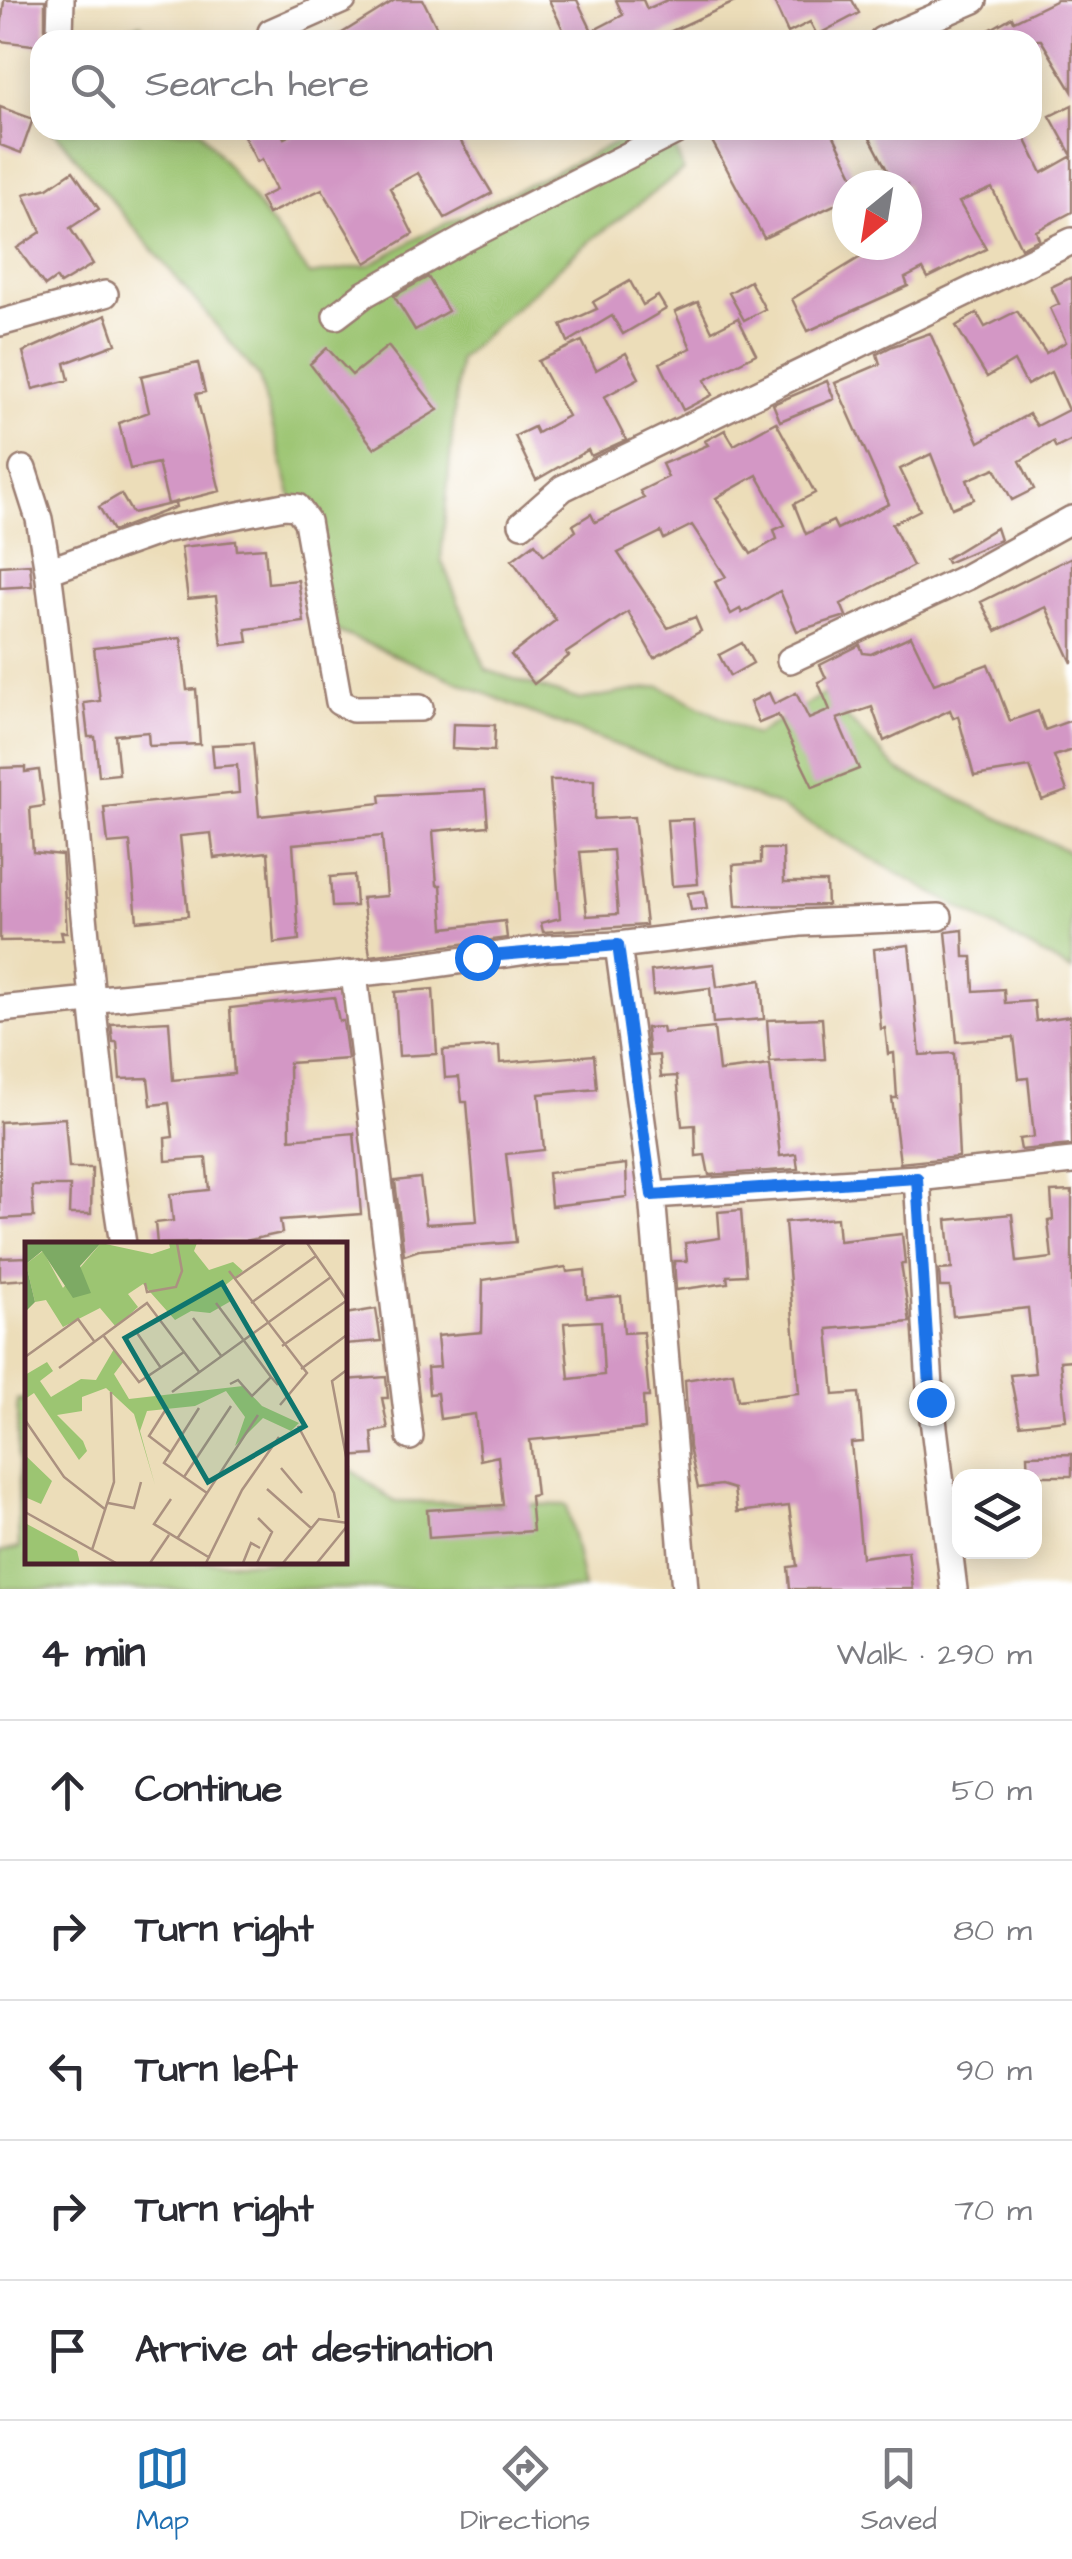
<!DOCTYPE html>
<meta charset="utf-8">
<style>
body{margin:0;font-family:"Architects Daughter",sans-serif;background:#f7f7f7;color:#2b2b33}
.controls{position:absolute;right:30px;bottom:30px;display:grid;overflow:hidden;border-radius:20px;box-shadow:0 5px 25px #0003}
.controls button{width:90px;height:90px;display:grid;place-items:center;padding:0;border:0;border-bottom:2px solid #e1e1e2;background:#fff;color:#2b2b33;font:50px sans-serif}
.compass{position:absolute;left:832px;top:170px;width:90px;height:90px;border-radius:50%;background:#fff;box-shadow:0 5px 25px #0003;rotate:210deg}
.stop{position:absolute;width:30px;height:30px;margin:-22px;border:8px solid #1a73e8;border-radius:50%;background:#fff}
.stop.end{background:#1a73e8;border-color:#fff;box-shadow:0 2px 10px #0008}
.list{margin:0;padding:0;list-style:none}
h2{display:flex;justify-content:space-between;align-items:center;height:130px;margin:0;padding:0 40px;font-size:42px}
h2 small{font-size:32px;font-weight:400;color:#7c7c81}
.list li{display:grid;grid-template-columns:65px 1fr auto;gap:30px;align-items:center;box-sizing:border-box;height:140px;padding:0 40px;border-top:2px solid #e1e1e2}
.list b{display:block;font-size:38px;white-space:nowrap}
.list em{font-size:32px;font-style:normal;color:#7c7c81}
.icon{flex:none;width:55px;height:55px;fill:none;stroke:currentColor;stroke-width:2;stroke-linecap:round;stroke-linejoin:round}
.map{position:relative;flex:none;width:1072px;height:1589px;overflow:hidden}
.search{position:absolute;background:#fff;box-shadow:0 5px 25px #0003;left:30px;right:30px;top:30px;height:110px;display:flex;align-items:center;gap:25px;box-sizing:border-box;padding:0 35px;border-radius:30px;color:#7c7c81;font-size:38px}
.sheet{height:830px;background:#fff}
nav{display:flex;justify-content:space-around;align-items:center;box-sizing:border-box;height:140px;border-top:2px solid #e1e1e2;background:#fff;font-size:28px;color:#7c7c81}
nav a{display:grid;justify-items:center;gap:5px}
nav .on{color:#1f6fb2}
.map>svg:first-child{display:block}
.green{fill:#9cc572;stroke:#73724e;stroke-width:2.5}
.building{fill:#d397c5;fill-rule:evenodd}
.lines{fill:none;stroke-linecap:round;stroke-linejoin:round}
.street-casing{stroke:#9b7e72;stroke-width:30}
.street{stroke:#fff;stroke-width:25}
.route{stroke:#1a73e8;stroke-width:12}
.inset-road{fill:none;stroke:#ab9180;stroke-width:2.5}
.view{fill:#0f766e;fill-opacity:0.15;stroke:#0f766e;stroke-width:5}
.inset-edge{fill:none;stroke:#4a1f2b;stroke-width:5}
</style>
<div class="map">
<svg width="1072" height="1589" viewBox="0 0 1072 1589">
<rect width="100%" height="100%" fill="#fff"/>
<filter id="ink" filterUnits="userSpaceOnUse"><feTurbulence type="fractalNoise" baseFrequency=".01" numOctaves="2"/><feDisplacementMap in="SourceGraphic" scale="20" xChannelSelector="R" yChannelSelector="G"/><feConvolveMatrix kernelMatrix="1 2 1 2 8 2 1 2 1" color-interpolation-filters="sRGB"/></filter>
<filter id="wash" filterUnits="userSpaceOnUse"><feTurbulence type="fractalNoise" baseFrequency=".0048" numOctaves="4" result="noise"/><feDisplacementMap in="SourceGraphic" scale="40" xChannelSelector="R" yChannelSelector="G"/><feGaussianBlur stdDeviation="2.25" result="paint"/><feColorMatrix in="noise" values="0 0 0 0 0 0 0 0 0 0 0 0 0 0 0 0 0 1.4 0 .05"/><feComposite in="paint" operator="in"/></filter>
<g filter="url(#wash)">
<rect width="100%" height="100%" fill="#ecddb9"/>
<path class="green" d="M 141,24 L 150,40 L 75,40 Z
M 53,130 L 200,130 L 310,275 L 370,265 L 430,231 L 643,130 L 669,130 L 683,170 L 576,252 L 459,359 L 441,559 L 486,670 L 580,700 L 660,686 L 755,735 L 824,694 L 899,771 L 1072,853 L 1072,971 L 776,805 L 544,718 L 327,627 L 259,377 Z
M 27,1399 L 28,1562 L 345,1562 L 345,1465 L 395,1502 L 567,1505 L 584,1589 L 0,1589 L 0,1552 L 19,1548 L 17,1400 Z"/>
<g id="blocks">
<path class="building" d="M 4,0 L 45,0 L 45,37 L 40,46 L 0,41 Z
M 395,0 L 423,0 L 443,40 L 331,40 Z
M 549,0 L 577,0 L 592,31 L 623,15 L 616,0 L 643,0 L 647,9 L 667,0 L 739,0 L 652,40 L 568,40 Z
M 773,0 L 852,0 L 859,13 L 817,35 L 810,22 L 788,33 Z
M 1057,0 L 1072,0 L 1072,91 L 1041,40 L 972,40 L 1012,17 L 1014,21 Z
M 1072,105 L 1072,212 L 1036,231 L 1039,239 L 1021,248 L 992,188 L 959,202 L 986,249 L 928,278 L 923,269 L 905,278 L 908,286 L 808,331 L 792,299 L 859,258 L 891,245 L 907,245 L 907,185 L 895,185 L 866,130 L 1021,130 L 1042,173 L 1072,156 L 1050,116 Z
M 0,107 L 33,119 L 21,153 L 0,145 Z
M 241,130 L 280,130 L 284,138 L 301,130 L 454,130 L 492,193 L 445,218 L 418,173 L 390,188 L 413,234 L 366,263 L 322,189 L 268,214 L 260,198 L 276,190 L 262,159 L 257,162 Z
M 732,130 L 831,130 L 858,185 L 847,185 L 847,199 L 764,238 L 712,141 Z
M 73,171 L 99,209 L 70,228 L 93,264 L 60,284 L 56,278 L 45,286 L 17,248 L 41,232 L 24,194 L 48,188 Z
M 428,277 L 448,311 L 415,330 L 394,296 Z
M 1072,277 L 1072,440 L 1056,448 L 1053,442 L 1020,461 L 1034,489 L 1012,500 L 995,468 L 967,480 L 974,499 L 952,508 L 931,454 L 900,469 L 920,510 L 892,524 L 913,566 L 841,604 L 846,616 L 797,631 L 780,591 L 742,613 L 740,609 L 731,614 L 715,582 L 726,577 L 692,525 L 664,539 L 661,532 L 618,553 L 668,628 L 695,617 L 701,631 L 654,658 L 628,612 L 566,653 L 569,656 L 534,684 L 511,655 L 556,620 L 512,560 L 535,543 L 544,555 L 576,531 L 573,525 L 591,514 L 595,522 L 644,498 L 640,491 L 668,477 L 662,464 L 708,445 L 705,441 L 725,430 L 734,445 L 776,422 L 815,493 L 794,504 L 806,534 L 833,521 L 837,529 L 889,504 L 835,383 L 880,364 L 877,354 L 893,346 L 930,333 L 979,442 L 1029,414 L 1037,426 L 1068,410 L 1051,372 L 1027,385 L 1014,361 L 987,377 L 956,326 L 977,313 L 985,327 L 1017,311 L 1046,353 L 1066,342 L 1050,308 L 1059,304 L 1051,287 ZM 757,475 L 785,525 L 774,530 L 777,539 L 751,554 L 716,498 Z
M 630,281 L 643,305 L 658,296 L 666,309 L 623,334 L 612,316 L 568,342 L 561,325 L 597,309 L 593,302 Z
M 750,281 L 765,309 L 744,320 L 729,293 Z
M 698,302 L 712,331 L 738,318 L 756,354 L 705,380 L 712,395 L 683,410 L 660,363 L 691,348 L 675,312 Z
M 106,315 L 116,344 L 65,363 L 69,380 L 33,389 L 23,352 Z
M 582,341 L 596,370 L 626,353 L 639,378 L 604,397 L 626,440 L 591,456 L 588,450 L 536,480 L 515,436 L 534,427 L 537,433 L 568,416 L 538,361 Z
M 388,346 L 438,410 L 374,448 L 310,364 L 327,348 L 352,375 Z
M 198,363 L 205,392 L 196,394 L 220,491 L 168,504 L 158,463 L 130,469 L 119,423 L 149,412 L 141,376 Z
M 827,381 L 834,399 L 780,421 L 773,404 Z
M 121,494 L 132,513 L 175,503 L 176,507 L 113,531 L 99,507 Z
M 996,528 L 1000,540 L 947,563 L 945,559 Z
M 236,541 L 237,550 L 265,548 L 268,583 L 298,580 L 304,622 L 246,629 L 248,642 L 222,645 L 216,596 L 188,599 L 181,547 Z
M 1072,557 L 1072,663 L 1046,607 L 996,631 L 981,602 Z
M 30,564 L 32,586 L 0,588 L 0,566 Z
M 911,636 L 934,684 L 988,664 L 1010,721 L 1038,711 L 1045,730 L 1072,720 L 1072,750 L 1054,756 L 1067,791 L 1042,800 L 1030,767 L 974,776 L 958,716 L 953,718 L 950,710 L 884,741 L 872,707 L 837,719 L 859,769 L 813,787 L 778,715 L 759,723 L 750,702 L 769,693 L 774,704 L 796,693 L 809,719 L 830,710 L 818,682 L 826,678 L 820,665 L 860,645 L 863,653 L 871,654 Z
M 181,638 L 187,690 L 196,689 L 200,744 L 149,746 L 148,732 L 115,735 L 119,774 L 99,776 L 95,737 L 88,737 L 84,703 L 100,701 L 94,648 Z
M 742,643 L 753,663 L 730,676 L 719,655 Z
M 453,724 L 495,725 L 494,751 L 452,749 Z
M 253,743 L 259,816 L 381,803 L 380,795 L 485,790 L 488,826 L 433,831 L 437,885 L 441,885 L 444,928 L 505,921 L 507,938 L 370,956 L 362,898 L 387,896 L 382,836 L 293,844 L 299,940 L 274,943 L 268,852 L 214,858 L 211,833 L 180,836 L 188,916 L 137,921 L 130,842 L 108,844 L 104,807 L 239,793 L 237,765 L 214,767 L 212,745 Z
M 25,767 L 25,772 L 39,770 L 44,806 L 30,808 L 33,852 L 62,855 L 67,932 L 61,932 L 63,940 L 0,941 L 0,768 Z
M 550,780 L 594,780 L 594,819 L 634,817 L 646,925 L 543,932 L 541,923 L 560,918 ZM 613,850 L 618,914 L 587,916 L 580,852 Z
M 693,819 L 698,884 L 672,886 L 667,820 Z
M 761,849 L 783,849 L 784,882 L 826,882 L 827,905 L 736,906 L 733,865 L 761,863 Z
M 354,875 L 356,906 L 332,907 L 330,877 Z
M 704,891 L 707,909 L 691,910 L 688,893 Z
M 963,930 L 964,957 L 972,957 L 974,991 L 1004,989 L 1005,1003 L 1034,1001 L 1036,1021 L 1070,1016 L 1072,1145 L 1021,1150 L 1019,1139 L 1034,1137 L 1028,1078 L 1019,1079 L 1014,1037 L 957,1042 L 946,932 Z
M 909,945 L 920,1055 L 954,1053 L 959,1157 L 900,1163 L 892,1098 L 897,1098 L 894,1053 L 888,1054 L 885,1028 L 881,1029 L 874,949 Z
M 714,964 L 717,987 L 761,980 L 764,1019 L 713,1023 L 710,988 L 653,995 L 651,971 Z
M 433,989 L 437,1054 L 399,1056 L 395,992 Z
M 334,997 L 339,1021 L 343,1021 L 348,1059 L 289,1063 L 290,1139 L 354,1133 L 361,1214 L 280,1220 L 282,1233 L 245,1241 L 157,1244 L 155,1223 L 173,1221 L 170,1194 L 209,1190 L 206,1158 L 166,1161 L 165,1138 L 173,1137 L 169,1103 L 151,1105 L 148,1078 L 120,1079 L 117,1042 L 113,1042 L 111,1024 L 169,1021 L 173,1080 L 234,1074 L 230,1008 Z
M 822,1018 L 825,1059 L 770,1062 L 767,1020 Z
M 662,1027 L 663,1033 L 714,1028 L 719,1071 L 770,1065 L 780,1156 L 796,1154 L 798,1169 L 709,1175 L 705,1155 L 696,1156 L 695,1125 L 682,1126 L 677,1076 L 661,1077 L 659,1055 L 649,1056 L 646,1028 Z
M 499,1046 L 500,1063 L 594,1055 L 597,1089 L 539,1094 L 544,1150 L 506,1154 L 516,1242 L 419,1250 L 404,1255 L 395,1181 L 420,1178 L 426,1224 L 477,1221 L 467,1102 L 462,1102 L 459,1077 L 445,1078 L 443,1050 Z
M 65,1118 L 69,1168 L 92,1168 L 91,1214 L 69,1214 L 70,1186 L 32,1186 L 34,1217 L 0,1219 L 0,1122 Z
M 626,1164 L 627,1197 L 551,1206 L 548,1173 Z
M 1072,1191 L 1072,1360 L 1060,1361 L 1066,1420 L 1020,1425 L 1010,1375 L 1035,1373 L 1028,1308 L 953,1316 L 950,1287 L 940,1287 L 939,1270 L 952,1269 L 947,1220 L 1012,1214 L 1017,1262 L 1052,1258 L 1048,1221 L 1053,1220 L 1051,1192 Z
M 741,1210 L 746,1275 L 727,1276 L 728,1283 L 676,1290 L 674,1261 L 687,1261 L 685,1243 L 720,1238 L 718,1212 Z
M 837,1218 L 839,1241 L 902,1234 L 905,1264 L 901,1264 L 910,1322 L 828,1329 L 834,1395 L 859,1393 L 863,1442 L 851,1443 L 862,1557 L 908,1551 L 913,1589 L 790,1589 L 788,1567 L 797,1566 L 789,1506 L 737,1512 L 734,1489 L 721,1485 L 698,1488 L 689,1447 L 685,1380 L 733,1372 L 738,1400 L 799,1393 L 785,1222 Z
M 28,1257 L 28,1279 L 0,1281 L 0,1258 Z
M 566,1267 L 567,1272 L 585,1270 L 587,1299 L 621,1296 L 624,1333 L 643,1332 L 649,1397 L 643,1397 L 645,1429 L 530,1440 L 536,1495 L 530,1496 L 533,1531 L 429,1538 L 427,1510 L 503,1505 L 498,1456 L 480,1460 L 475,1414 L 440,1419 L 437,1393 L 429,1394 L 427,1368 L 440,1367 L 437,1336 L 482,1332 L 483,1280 ZM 601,1321 L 604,1375 L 569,1379 L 564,1323 Z
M 376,1309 L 381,1341 L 345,1344 L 345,1314 Z
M 386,1377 L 388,1398 L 382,1398 L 388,1429 L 372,1432 L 374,1455 L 345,1457 L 345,1380 Z
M 1072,1454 L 1072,1476 L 1028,1476 L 1027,1455 Z"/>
</g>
</g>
<g filter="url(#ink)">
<use href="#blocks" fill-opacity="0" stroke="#9b7e72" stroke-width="2.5"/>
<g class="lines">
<g class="street-casing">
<path id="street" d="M 271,32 L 343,0
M 60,33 L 61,0
M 882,40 L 974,0
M 336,316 L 365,294 L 462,240 L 678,130
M 0,323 L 105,294
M 23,469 L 39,519 L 48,571 L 163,530 L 284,506 L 297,507 L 307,521 L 339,702 L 353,709 L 420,708
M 522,524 L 563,488 L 1072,241
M 48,571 C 78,795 87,1021 123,1244
M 790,660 L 967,577 L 1072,519
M 618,945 L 652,1195 L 685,1589
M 354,974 L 410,1437
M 0,1009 L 409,968 L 548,948 L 618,945 L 800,923 L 939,917
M 917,1178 L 931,1403 L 954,1589
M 652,1195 L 917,1178 L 1072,1161"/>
</g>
<use href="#street" class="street"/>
</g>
</g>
<g class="lines" filter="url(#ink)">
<path class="route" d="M 477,957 L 618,945 L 652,1195 L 917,1178 L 931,1402"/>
</g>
<g transform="translate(25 1242)">
<rect width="322" height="322" fill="#ecddb9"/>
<path d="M 76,1 L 127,12 L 145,6 L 144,1 L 172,1 L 169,9 L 184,28 L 208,20 L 218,29 L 198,45 L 206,59 L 185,71 L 166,69 L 150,78 L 118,42 L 103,52 L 113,65 L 91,85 L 75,66 L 38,85 L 21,58 L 10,60 L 1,22 L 18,9 L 38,46 ZM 89,107 L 98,120 L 89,132 L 104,157 L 218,144 L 237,164 L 274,181 L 266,189 L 238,176 L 210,204 L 220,175 L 201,149 L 170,164 L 122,169 L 115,189 L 130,243 L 109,172 L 81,146 L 57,155 L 57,169 L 32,173 L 58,199 L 62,209 L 54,218 L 9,151 L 0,157 L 0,133 L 22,120 L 28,129 L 15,139 L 26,155 L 56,137 L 71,138 ZM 0,213 L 27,239 L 16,262 L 0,255 ZM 0,281 L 52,309 L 55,321 L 0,321 Z" fill="#9cc572"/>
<path d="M 0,1 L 76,1 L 55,24 L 66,51 L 48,56 L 17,9 L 1,22 L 10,60 L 0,70 Z" fill="#7daa64"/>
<path class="inset-road" d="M 282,1 L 323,60M 204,29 L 282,131 L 255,163M 209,37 L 261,1M 120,41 L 122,50 L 151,45 L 157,29 L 152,1M 191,61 L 246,135M 226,61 L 291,14M 168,76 L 197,115M 110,88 L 136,126M 78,93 L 114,140 L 159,110M 257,104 L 321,59M 0,115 L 53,77 L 69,99M 34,126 L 122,61 L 175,131M 276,127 L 323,92M 323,127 L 307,139 L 323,225M 205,142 L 213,138 L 227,154 L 246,135 L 253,143M 147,150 L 306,35M 174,166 L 139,221 L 182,251M 141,167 L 124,194 L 145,210M 0,178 L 39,235 L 81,268M 273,184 L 309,251 L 314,276M 256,226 L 277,251M 159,235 L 206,164M 242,247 L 286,286M 146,257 L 129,282 L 185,316M 83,261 L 109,266 L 116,240M 0,270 L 91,321M 152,297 L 233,173M 67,308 L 89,240 L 86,150M 125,321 L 144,293M 181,321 L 217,248 L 254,195M 218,321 L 226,301 L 235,306M 232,321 L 247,290 L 233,276M 258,321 L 294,277 L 323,281M 292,321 L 323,283"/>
<path class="view" d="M 197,41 L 280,184 L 183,240 L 100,96 Z"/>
<rect width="322" height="322" class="inset-edge"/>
</g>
</svg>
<div class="controls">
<button><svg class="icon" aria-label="layers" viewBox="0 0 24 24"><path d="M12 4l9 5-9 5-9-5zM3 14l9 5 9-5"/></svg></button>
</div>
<svg class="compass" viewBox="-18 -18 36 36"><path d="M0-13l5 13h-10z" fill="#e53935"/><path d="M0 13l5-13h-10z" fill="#7c7c81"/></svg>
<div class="stop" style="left:477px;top:957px"></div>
<div class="stop end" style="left:931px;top:1402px"></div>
<div class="search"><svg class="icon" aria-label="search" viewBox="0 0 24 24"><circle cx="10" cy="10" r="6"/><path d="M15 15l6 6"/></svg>Search here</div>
</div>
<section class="sheet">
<h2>4 min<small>Walk · 290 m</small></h2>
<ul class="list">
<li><svg class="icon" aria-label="ahead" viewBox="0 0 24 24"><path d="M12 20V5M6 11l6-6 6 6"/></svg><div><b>Continue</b></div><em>50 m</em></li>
<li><svg class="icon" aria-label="right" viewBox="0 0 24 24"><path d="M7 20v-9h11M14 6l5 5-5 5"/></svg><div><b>Turn right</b></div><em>80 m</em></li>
<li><svg class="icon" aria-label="left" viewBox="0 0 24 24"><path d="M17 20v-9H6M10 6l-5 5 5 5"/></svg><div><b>Turn left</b></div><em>90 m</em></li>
<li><svg class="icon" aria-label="right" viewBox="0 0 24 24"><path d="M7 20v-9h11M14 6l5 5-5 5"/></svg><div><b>Turn right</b></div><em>70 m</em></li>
<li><svg class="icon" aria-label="arrive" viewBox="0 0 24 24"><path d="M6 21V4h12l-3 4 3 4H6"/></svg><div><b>Arrive at destination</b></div></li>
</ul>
</section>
<nav>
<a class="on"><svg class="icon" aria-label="map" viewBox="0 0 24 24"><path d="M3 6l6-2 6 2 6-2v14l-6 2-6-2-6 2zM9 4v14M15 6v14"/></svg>Map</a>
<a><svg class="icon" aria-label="directions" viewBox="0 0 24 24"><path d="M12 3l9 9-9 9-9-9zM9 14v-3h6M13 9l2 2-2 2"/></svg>Directions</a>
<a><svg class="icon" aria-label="saved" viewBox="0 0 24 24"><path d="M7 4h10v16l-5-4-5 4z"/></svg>Saved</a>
</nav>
